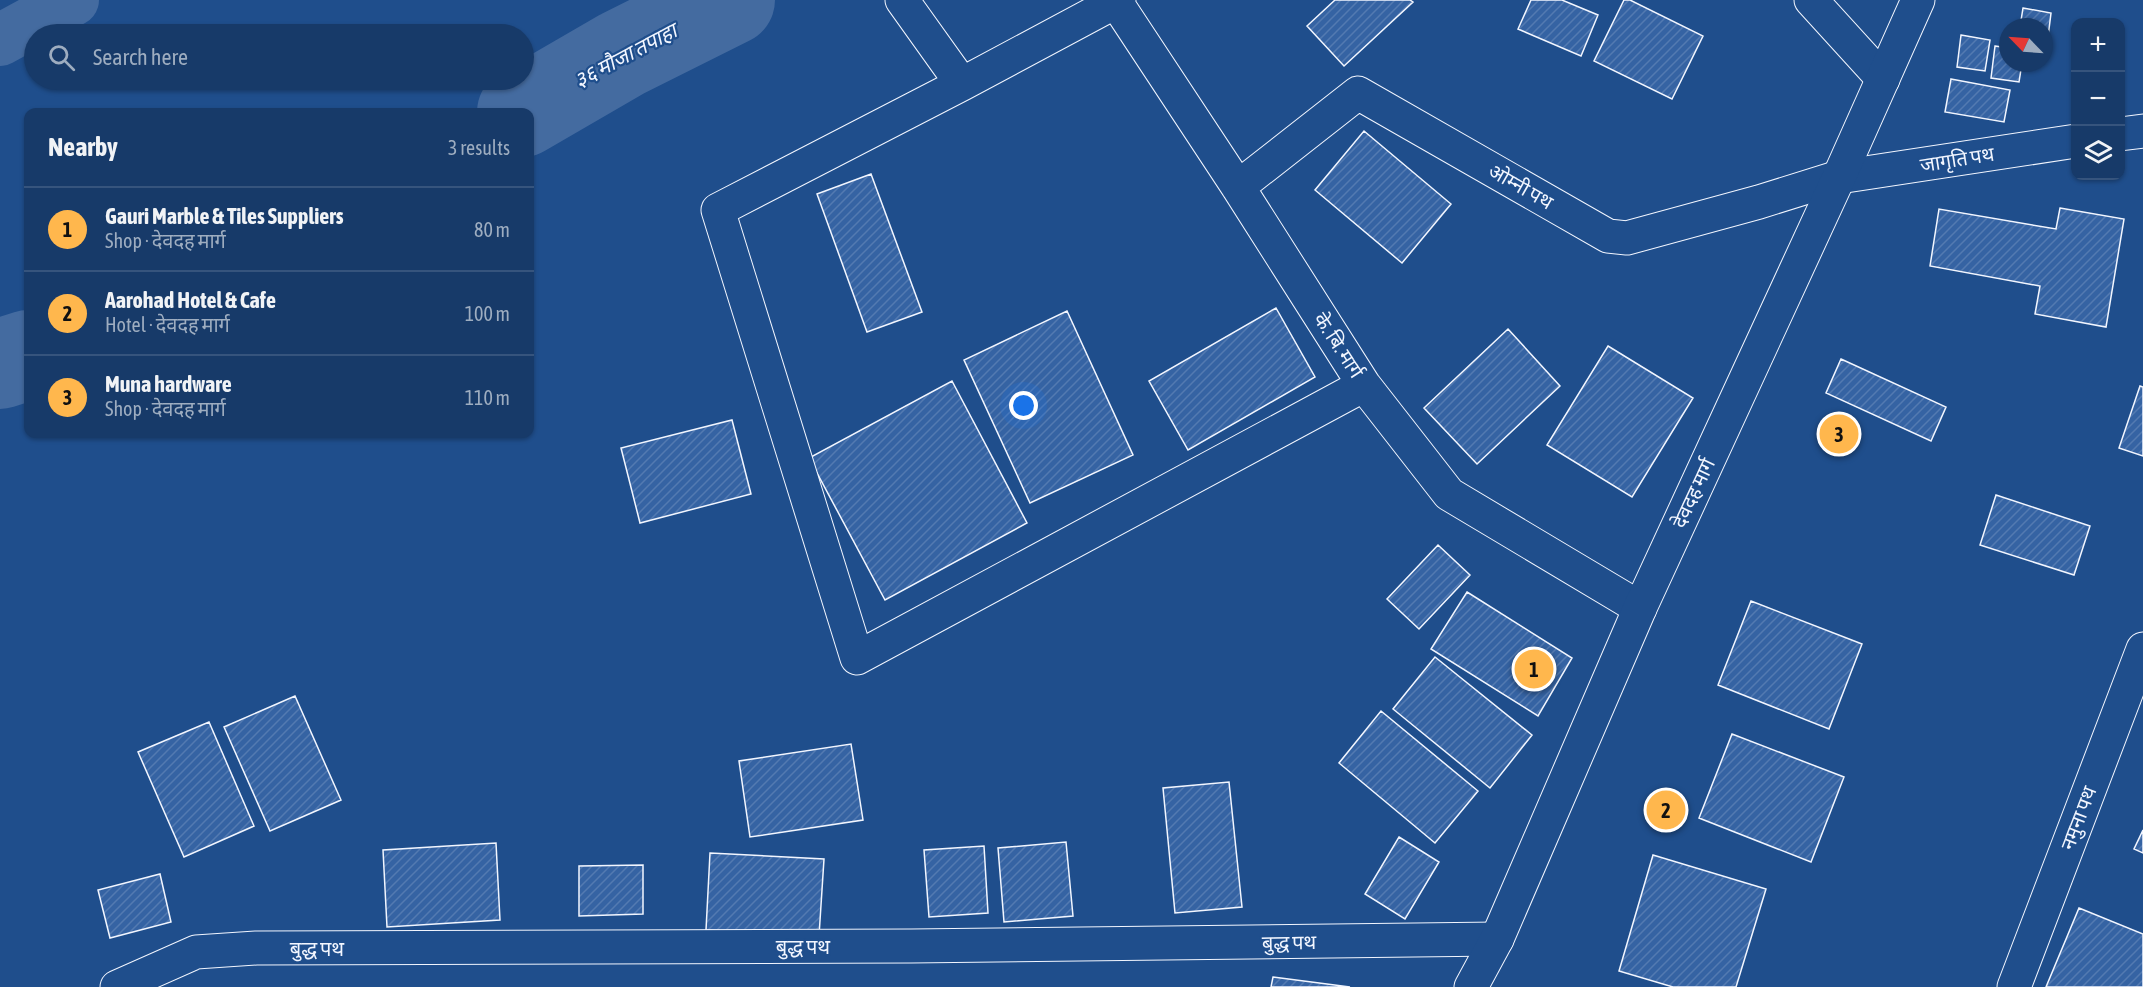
<!DOCTYPE html>
<meta charset="utf-8">
<style>
body{margin:0;font-family:"Asap Condensed","Noto Sans Devanagari",sans-serif;background:#244571;color:#f1f3f6}
.controls{position:absolute;right:18px;top:18px;display:grid;overflow:hidden;border-radius:12px;box-shadow:0 2px 4px #0004}
.controls button{width:54px;height:54px;display:grid;place-items:center;padding:0;border:0;border-bottom:2px solid #36547d;background:#173a69;color:#f1f3f6;font:30px sans-serif}
.compass{position:absolute;left:1999px;top:18px;width:54px;height:54px;border-radius:50%;background:#173a69;box-shadow:0 2px 4px #0004;rotate:295deg}
.you{position:absolute;left:1024px;top:406px;width:21px;height:21px;margin:-15px;border:4px solid #fff;border-radius:50%;background:#1a73e8;box-shadow:0 0 0 9px #1a73e833}
.badge{display:grid;place-items:center;width:39px;height:39px;border-radius:50%;background:#ffb74d;color:#111;font-size:20px;font-weight:700}
.pin{position:absolute;translate:-50% -50%;border:3px solid #fff;box-shadow:0 2px 6px #0006}
.list{margin:0;padding:0;list-style:none}
h2{display:flex;justify-content:space-between;align-items:center;height:78px;margin:0;padding:0 24px;font-size:26px}
h2 small{font-size:20px;font-weight:400;color:#9eadc0}
.list li{display:grid;grid-template-columns:39px 1fr auto;gap:18px;align-items:center;box-sizing:border-box;height:84px;padding:0 24px;border-top:2px solid #36547d}
.list b{display:block;font-size:22px;white-space:nowrap}
.list p{margin:0;font-size:20px;white-space:nowrap;color:#9eadc0}
.list em{font-size:20px;font-style:normal;color:#9eadc0}
.icon{flex:none;width:33px;height:33px;fill:none;stroke:currentColor;stroke-width:2;stroke-linecap:round;stroke-linejoin:round}
.map{position:relative;flex:none;width:2143px;height:987px;overflow:hidden}
.search{position:absolute;background:#173a69;box-shadow:0 2px 4px #0004;left:24px;top:24px;width:510px;height:66px;display:flex;align-items:center;gap:15px;box-sizing:border-box;padding:0 21px;border-radius:33px;color:#9eadc0;font-size:22px}
.panel{position:absolute;background:#173a69;box-shadow:0 2px 4px #0004;left:24px;top:108px;width:510px;height:330px;border-radius:12px}
.map>svg:first-child{display:block}
.lines{fill:none;stroke-linecap:round;stroke-linejoin:round}
.canal{stroke:#446ba0;stroke-width:52}
.river{stroke:#446ba0;stroke-width:90}
.building{fill:url(#building-hatch);stroke:#f2f6ff;stroke-width:1.5}
.minor-casing{stroke:#f2f6ff;stroke-width:35}
.major-casing{stroke:#f2f6ff;stroke-width:35}
.minor{stroke:#1f4e8c;stroke-width:33}
.major{stroke:#1f4e8c;stroke-width:33}
.labels{text-anchor:middle;dominant-baseline:central;stroke-width:4.5;stroke-linejoin:round;paint-order:stroke}
.street-label{font-size:20px;fill:#f2f6ff;stroke:#1f4e8c}
.water-label{font-size:21px;font-style:italic;fill:#f2f6ff;stroke:#1f4e8c}
</style>
<div class="map">
<svg width="2143" height="987" viewBox="0 0 2143 987">
<defs>
<pattern id="building-hatch" width="6" height="6" patternUnits="userSpaceOnUse" patternTransform="scale(1.5)"><rect width="6" height="6" fill="#3563a3"/><path d="M-1 1l2-2M0 6l6-6M5 7l2-2" fill="none" stroke="#537ab1"/></pattern>
</defs>
<rect width="100%" height="100%" fill="#1f4e8c"/>
<g class="lines">
<path class="canal" d="M 0,40 L 73,0"/>
<path class="river" d="M 522,112 L 622,54 L 730,0
M 0,364 L 28,355"/>
</g>
<path class="building" d="M 1335,0 L 1410,0 L 1413,2 L 1344,66 L 1307,26 Z
M 1531,0 L 1562,0 L 1598,15 L 1581,56 L 1518,29 Z
M 1624,0 L 1630,0 L 1703,36 L 1672,99 L 1594,61 Z
M 2023,8 L 2051,13 L 2047,45 L 2044,44 L 2044,27 L 2020,27 Z
M 1961,35 L 1990,40 L 1985,71 L 1957,67 Z
M 1995,46 L 2008,48 L 2008,63 L 2022,63 L 2019,82 L 1991,78 Z
M 1951,79 L 2010,90 L 2004,122 L 1945,112 Z
M 1364,131 L 1451,204 L 1402,263 L 1315,190 Z
M 871,174 L 922,312 L 867,332 L 817,194 Z
M 2060,208 L 2124,219 L 2106,327 L 2035,314 L 2040,286 L 1930,266 L 1939,209 L 2056,229 Z
M 1276,308 L 1315,377 L 1188,450 L 1149,381 Z
M 1067,311 L 1133,455 L 1030,503 L 964,360 Z
M 1508,329 L 1560,386 L 1477,464 L 1424,408 Z
M 1608,346 L 1693,398 L 1632,497 L 1547,445 Z
M 1841,359 L 1946,407 L 1931,441 L 1826,393 Z
M 952,381 L 1027,523 L 885,600 L 809,458 Z
M 2140,386 L 2143,387 L 2143,456 L 2119,448 Z
M 732,420 L 751,494 L 640,523 L 621,448 Z
M 1996,495 L 2090,526 L 2074,575 L 1980,545 Z
M 1438,545 L 1470,575 L 1419,629 L 1387,599 Z
M 1467,592 L 1572,658 L 1538,716 L 1431,649 Z
M 1751,601 L 1862,644 L 1829,729 L 1718,685 Z
M 1435,657 L 1532,735 L 1490,788 L 1393,709 Z
M 295,696 L 341,800 L 270,831 L 224,727 Z
M 1381,711 L 1478,791 L 1435,843 L 1339,763 Z
M 209,722 L 254,826 L 184,857 L 138,752 Z
M 1732,734 L 1844,777 L 1811,862 L 1699,818 Z
M 851,744 L 863,820 L 750,837 L 739,761 Z
M 1229,782 L 1242,907 L 1175,913 L 1163,788 Z
M 2143,830 L 2143,853 L 2134,849 Z
M 1399,837 L 1439,862 L 1405,919 L 1365,894 Z
M 1066,842 L 1073,916 L 1004,922 L 998,848 Z
M 496,843 L 500,920 L 387,927 L 383,850 Z
M 984,846 L 988,913 L 929,917 L 924,850 Z
M 710,853 L 824,859 L 819,936 L 706,930 Z
M 1653,855 L 1766,889 L 1736,987 L 1673,987 L 1619,971 Z
M 643,865 L 643,914 L 579,916 L 579,866 Z
M 160,874 L 171,922 L 110,938 L 98,890 Z
M 2079,908 L 2143,934 L 2143,987 L 2046,987 Z
M 1273,977 L 1350,987 L 1271,987 Z"/>
<g class="lines">
<g class="minor-casing">
<path id="minor" d="M 902,0 L 962,84
M 1119,0 L 962,84 L 718,210 L 857,658 L 1364,385
M 1811,0 L 1883,79
M 1116,2 L 1238,187 L 1364,385 L 1449,494 L 1640,608
M 2120,134 L 2143,131
M 1238,187 L 1358,93 L 1608,236 L 1627,238 L 1759,202 L 1839,177 L 2076,141
M 117,987 L 196,952 L 256,948 L 911,946 L 1497,939
M 2014,987 L 2143,649"/>
</g>
<g class="major-casing">
<path id="major" d="M 1471,987 L 1497,939 L 1640,608 L 1839,177 L 1918,0"/>
</g>
<use href="#minor" class="minor"/>
<use href="#major" class="major"/>
</g>
<g class="labels">
<g class="street-label">
<text transform="translate(1957 159) rotate(-9)">जागृति पथ</text>
<text transform="translate(1521 186) rotate(30)">ओम्नी पथ</text>
<text transform="translate(1339 345) rotate(57)">के. बि. मार्ग</text>
<text transform="translate(1693 493) rotate(-65)">देवदह मार्ग</text>
<text transform="translate(2078 818) rotate(-69)">नमुना पथ</text>
<text transform="translate(1289 942) rotate(-1)">बुद्ध पथ</text>
<text x="803" y="946">बुद्ध पथ</text>
<text x="317" y="948">बुद्ध पथ</text>
</g>
<g class="water-label">
<text transform="translate(625 55) rotate(-28)">३६ मौजा तपाहा</text>
</g>
</g>
</svg>
<div class="controls">
<button>+</button>
<button>−</button>
<button><svg class="icon" aria-label="layers" viewBox="0 0 24 24"><path d="M12 4l9 5-9 5-9-5zM3 14l9 5 9-5"/></svg></button>
</div>
<svg class="compass" viewBox="-18 -18 36 36"><path d="M0-13l5 13h-10z" fill="#e53935"/><path d="M0 13l5-13h-10z" fill="#9eadc0"/></svg>
<div class="you"></div>
<div class="pin badge" style="left:1534px;top:669px">1</div>
<div class="pin badge" style="left:1666px;top:810px">2</div>
<div class="pin badge" style="left:1839px;top:434px">3</div>
<div class="search"><svg class="icon" aria-label="search" viewBox="0 0 24 24"><circle cx="10" cy="10" r="6"/><path d="M15 15l6 6"/></svg>Search here</div>
<section class="panel">
<h2>Nearby<small>3 results</small></h2>
<ul class="list">
<li><span class="badge">1</span><div><b>Gauri Marble &amp; Tiles Suppliers</b><p>Shop · देवदह मार्ग</p></div><em>80 m</em></li>
<li><span class="badge">2</span><div><b>Aarohad Hotel &amp; Cafe</b><p>Hotel · देवदह मार्ग</p></div><em>100 m</em></li>
<li><span class="badge">3</span><div><b>Muna hardware</b><p>Shop · देवदह मार्ग</p></div><em>110 m</em></li>
</ul>
</section>
</div>
